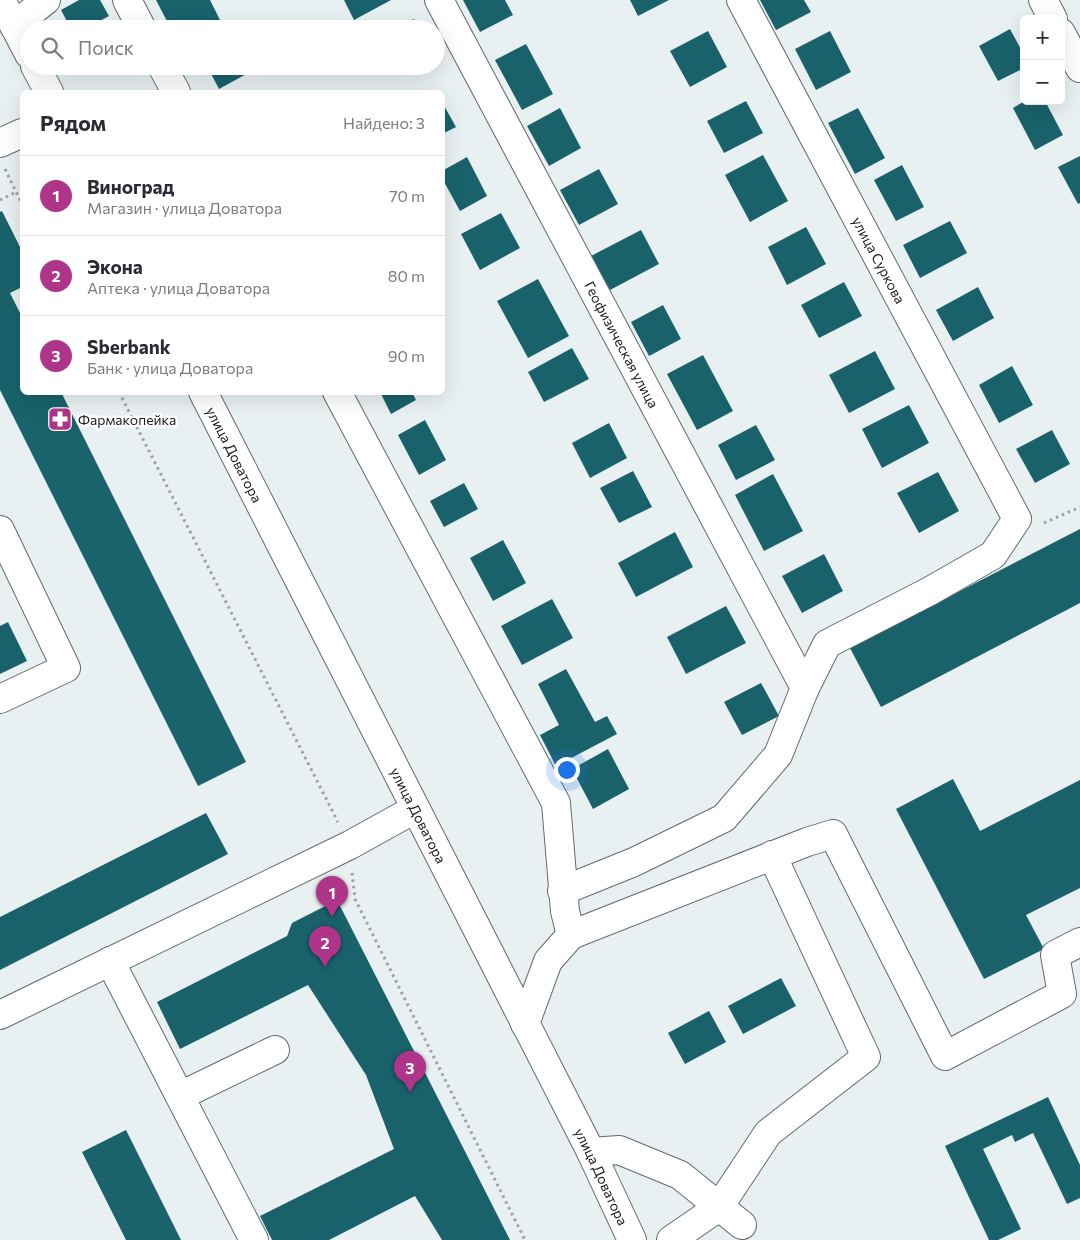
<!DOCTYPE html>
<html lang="ru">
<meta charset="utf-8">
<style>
body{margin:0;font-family:Commissioner,sans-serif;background:#f2f2f3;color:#2b2b33}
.controls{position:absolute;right:15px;top:15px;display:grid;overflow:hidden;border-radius:8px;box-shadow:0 5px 20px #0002}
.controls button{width:45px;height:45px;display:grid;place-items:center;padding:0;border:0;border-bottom:1px solid #e1e1e2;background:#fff;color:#2b2b33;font:25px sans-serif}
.you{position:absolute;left:566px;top:769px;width:18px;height:18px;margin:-12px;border:4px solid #fff;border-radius:50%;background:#1a73e8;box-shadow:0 0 0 8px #1a73e833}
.badge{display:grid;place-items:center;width:32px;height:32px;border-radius:50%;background:#ae3589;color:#fff;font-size:16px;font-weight:700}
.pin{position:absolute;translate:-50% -41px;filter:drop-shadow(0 1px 2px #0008)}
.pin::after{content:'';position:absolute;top:26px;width:18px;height:15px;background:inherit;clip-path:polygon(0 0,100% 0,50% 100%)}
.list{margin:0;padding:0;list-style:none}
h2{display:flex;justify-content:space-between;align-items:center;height:65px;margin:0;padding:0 20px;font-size:21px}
h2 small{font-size:16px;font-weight:400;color:#7c7c81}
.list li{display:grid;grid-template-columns:32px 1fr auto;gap:15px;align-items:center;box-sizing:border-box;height:80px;padding:0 20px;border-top:1px solid #e1e1e2}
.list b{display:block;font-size:19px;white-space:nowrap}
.list p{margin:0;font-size:16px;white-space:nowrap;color:#7c7c81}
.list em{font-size:16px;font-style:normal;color:#7c7c81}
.icon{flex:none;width:28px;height:28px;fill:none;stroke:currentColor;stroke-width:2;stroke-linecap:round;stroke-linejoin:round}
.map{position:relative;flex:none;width:1080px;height:1240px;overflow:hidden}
.search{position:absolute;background:#fff;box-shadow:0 5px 20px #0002;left:20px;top:20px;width:425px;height:55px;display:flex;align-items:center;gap:12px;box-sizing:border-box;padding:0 18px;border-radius:28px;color:#7c7c81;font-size:19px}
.panel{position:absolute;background:#fff;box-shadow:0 5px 20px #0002;left:20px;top:90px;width:425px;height:305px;border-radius:8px}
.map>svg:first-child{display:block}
.building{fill:#19626b}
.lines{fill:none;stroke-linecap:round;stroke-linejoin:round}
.minor-casing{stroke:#646a6b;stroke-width:30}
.major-casing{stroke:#646a6b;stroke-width:30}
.path{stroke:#9ba0a1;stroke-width:3;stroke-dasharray:2.5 4;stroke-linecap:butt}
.minor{stroke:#fff;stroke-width:28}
.major{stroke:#fff;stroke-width:28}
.labels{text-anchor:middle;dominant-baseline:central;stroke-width:5;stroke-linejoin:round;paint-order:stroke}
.street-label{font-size:14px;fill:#191b1c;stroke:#fff}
.poi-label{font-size:14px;fill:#191b1c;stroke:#fff;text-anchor:start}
</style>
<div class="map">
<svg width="1080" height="1240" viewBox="0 0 1080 1240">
<rect width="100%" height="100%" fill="#e9f0f1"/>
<path class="building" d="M 79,0 L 100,0 L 109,16 L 85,29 L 71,29 L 61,10 Z
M 156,0 L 210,0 L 221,22 L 212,26 L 213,29 L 171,29 Z
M 344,0 L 391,0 L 354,20 Z
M 463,0 L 505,0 L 513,15 L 480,32 Z
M 630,0 L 669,0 L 638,16 Z
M 760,0 L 804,0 L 811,12 L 776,30 Z
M 414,19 L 419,29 L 394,29 Z
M 1010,29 L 1024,55 L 1024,68 L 998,81 L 979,46 Z
M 708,31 L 727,67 L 690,87 L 670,51 Z
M 830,31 L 851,72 L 816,90 L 795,49 Z
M 526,44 L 553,94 L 522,110 L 495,60 Z
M 207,66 L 261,66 L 219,89 Z
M 746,101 L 763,133 L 724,153 L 707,121 Z
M 1025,101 L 1045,101 L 1063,135 L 1035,150 L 1013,108 Z
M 442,102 L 456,127 L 442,134 Z
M 560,108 L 581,148 L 549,166 L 527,126 Z
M 858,108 L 885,158 L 855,174 L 828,123 Z
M 763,155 L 788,201 L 750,222 L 725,175 Z
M 1080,156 L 1080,203 L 1078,204 L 1058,167 Z
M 467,157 L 487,196 L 460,211 L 442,178 L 442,171 Z
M 902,165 L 924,207 L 896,221 L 874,180 Z
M 599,169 L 618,204 L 579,225 L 560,190 Z
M 2,211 L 22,251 L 22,287 L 10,293 L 22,317 L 22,392 L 61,392 L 246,762 L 198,786 L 0,390 L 0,212 Z
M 501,213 L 520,248 L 480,270 L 461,234 Z
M 950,221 L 967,253 L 920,278 L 903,245 Z
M 806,227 L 826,264 L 787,285 L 768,247 Z
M 641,230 L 659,264 L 610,290 L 591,256 Z
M 538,279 L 569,336 L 528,358 L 497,301 Z
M 844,282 L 862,316 L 819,338 L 801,305 Z
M 978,287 L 994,318 L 953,341 L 936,310 Z
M 663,305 L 681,339 L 649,356 L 631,322 Z
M 572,348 L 589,379 L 544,402 L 528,372 Z
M 875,351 L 895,389 L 849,413 L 829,375 Z
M 703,355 L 733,411 L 697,430 L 667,374 Z
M 1012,366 L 1033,405 L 999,423 L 979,385 Z
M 380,392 L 412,392 L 416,400 L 391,414 Z
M 909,405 L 929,443 L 882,468 L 862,429 Z
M 425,420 L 446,460 L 419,475 L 398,435 Z
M 609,423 L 627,458 L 590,478 L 572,443 Z
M 756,425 L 775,460 L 736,480 L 718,445 Z
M 1052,430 L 1070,464 L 1035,483 L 1016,449 Z
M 633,471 L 652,507 L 619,523 L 600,488 Z
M 938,472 L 959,511 L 919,533 L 897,493 Z
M 773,474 L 803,531 L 764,551 L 735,495 Z
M 464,483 L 478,509 L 444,527 L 430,501 Z
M 1080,529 L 1080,603 L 881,707 L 850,648 Z
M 675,532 L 693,567 L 636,597 L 618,563 Z
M 503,540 L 526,583 L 493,601 L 470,558 Z
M 824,554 L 843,591 L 802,613 L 782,576 Z
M 552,599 L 573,638 L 522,665 L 501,626 Z
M 726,606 L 746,643 L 686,674 L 667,637 Z
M 8,622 L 27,661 L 0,674 L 0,626 Z
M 566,669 L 595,722 L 607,716 L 617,734 L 556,766 L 540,735 L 559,725 L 538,684 Z
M 761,683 L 779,716 L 742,735 L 724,702 Z
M 608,749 L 629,789 L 593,809 L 572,769 Z
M 953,779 L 980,831 L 1080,780 L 1080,888 L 1026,915 L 1044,949 L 984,979 L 896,809 Z
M 206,813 L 228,854 L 0,970 L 0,917 Z
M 337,900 L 414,1051 L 510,1240 L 442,1240 L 415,1196 L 329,1240 L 272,1240 L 260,1216 L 394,1149 L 366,1075 L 308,985 L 180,1049 L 157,1002 L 287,936 L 292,923 Z
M 781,978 L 796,1006 L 743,1034 L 728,1006 Z
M 709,1011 L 726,1042 L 685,1064 L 668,1033 Z
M 1048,1097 L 1080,1165 L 1080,1198 L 1067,1204 L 1033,1133 L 1015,1142 L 1012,1135 L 983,1149 L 1021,1229 L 998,1240 L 989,1240 L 945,1146 Z
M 126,1130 L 181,1240 L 126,1240 L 82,1152 Z"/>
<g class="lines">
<g class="minor-casing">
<g id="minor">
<path d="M 127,0 L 142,29"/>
<path id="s1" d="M 439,0 L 805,688"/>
<path d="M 1043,0 L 1053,19"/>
<path d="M 14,26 L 46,0"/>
<path d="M 1061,33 L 1080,68"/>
<path d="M 162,66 L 176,92"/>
<path d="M 0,143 L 22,133"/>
<path d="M 337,392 L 556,803 L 565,911 L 571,935"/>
<path d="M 0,530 L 66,668 L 0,699"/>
<path d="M 562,891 L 634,862 L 724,818 L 778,755 L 805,688 L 827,644 L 930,591 L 993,555 L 1017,519 L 741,0"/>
<path d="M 110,961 L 254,1240"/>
<path d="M 0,1015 L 350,845 L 415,809"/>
<path d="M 525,1024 L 548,961 L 571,935 L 807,842 L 833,834 L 945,1056 L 1062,994 L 1055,955 L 1080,942"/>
<path d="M 180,1096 L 275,1050"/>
<path d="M 591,1152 L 619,1150 L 680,1175 L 742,1225"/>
<path d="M 671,1240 L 719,1207 L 768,1133 L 866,1057 L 772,855"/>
</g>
</g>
<g class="major-casing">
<g id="major">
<path d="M 1,0 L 29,54"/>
<path d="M 35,66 L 49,92"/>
<path id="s2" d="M 203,392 L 591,1152 L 632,1240"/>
</g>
</g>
<path class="path" d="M 101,29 L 109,24
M 5,169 L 22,204
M 0,200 L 16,192
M 119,392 L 338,822
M 1044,523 L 1080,507
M 352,873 L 355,899 L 525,1240"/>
<use href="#minor" class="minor"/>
<use href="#major" class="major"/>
</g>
<defs>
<g id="pharmacy-square" transform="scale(1.25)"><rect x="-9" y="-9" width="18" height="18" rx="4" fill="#ae3589" stroke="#fff"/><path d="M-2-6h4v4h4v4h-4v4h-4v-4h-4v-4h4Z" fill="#fff"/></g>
</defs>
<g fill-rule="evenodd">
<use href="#pharmacy-square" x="60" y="419"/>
</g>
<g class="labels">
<g class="street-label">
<text transform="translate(879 260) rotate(62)">улица Суркова</text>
<text stroke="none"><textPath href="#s1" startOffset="390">Геофизическая улица</textPath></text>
<text stroke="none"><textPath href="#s2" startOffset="70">улица Доватора</textPath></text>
<text stroke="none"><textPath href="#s2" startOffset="475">улица Доватора</textPath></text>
<text stroke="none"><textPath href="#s2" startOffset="880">улица Доватора</textPath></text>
</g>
<g class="poi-label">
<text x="78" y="419">Фармакопейка</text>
</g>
</g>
</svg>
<div class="controls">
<button>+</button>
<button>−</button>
</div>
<div class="you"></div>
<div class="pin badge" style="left:332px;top:917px">1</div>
<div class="pin badge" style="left:325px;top:967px">2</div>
<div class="pin badge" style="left:410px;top:1092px">3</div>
<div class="search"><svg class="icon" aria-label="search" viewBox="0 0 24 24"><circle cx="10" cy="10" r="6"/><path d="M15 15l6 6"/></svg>Поиск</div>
<section class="panel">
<h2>Рядом<small>Найдено: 3</small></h2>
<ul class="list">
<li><span class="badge">1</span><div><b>Виноград</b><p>Магазин · улица Доватора</p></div><em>70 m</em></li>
<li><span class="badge">2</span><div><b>Экона</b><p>Аптека · улица Доватора</p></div><em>80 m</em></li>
<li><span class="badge">3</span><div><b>Sberbank</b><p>Банк · улица Доватора</p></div><em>90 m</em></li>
</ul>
</section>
</div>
